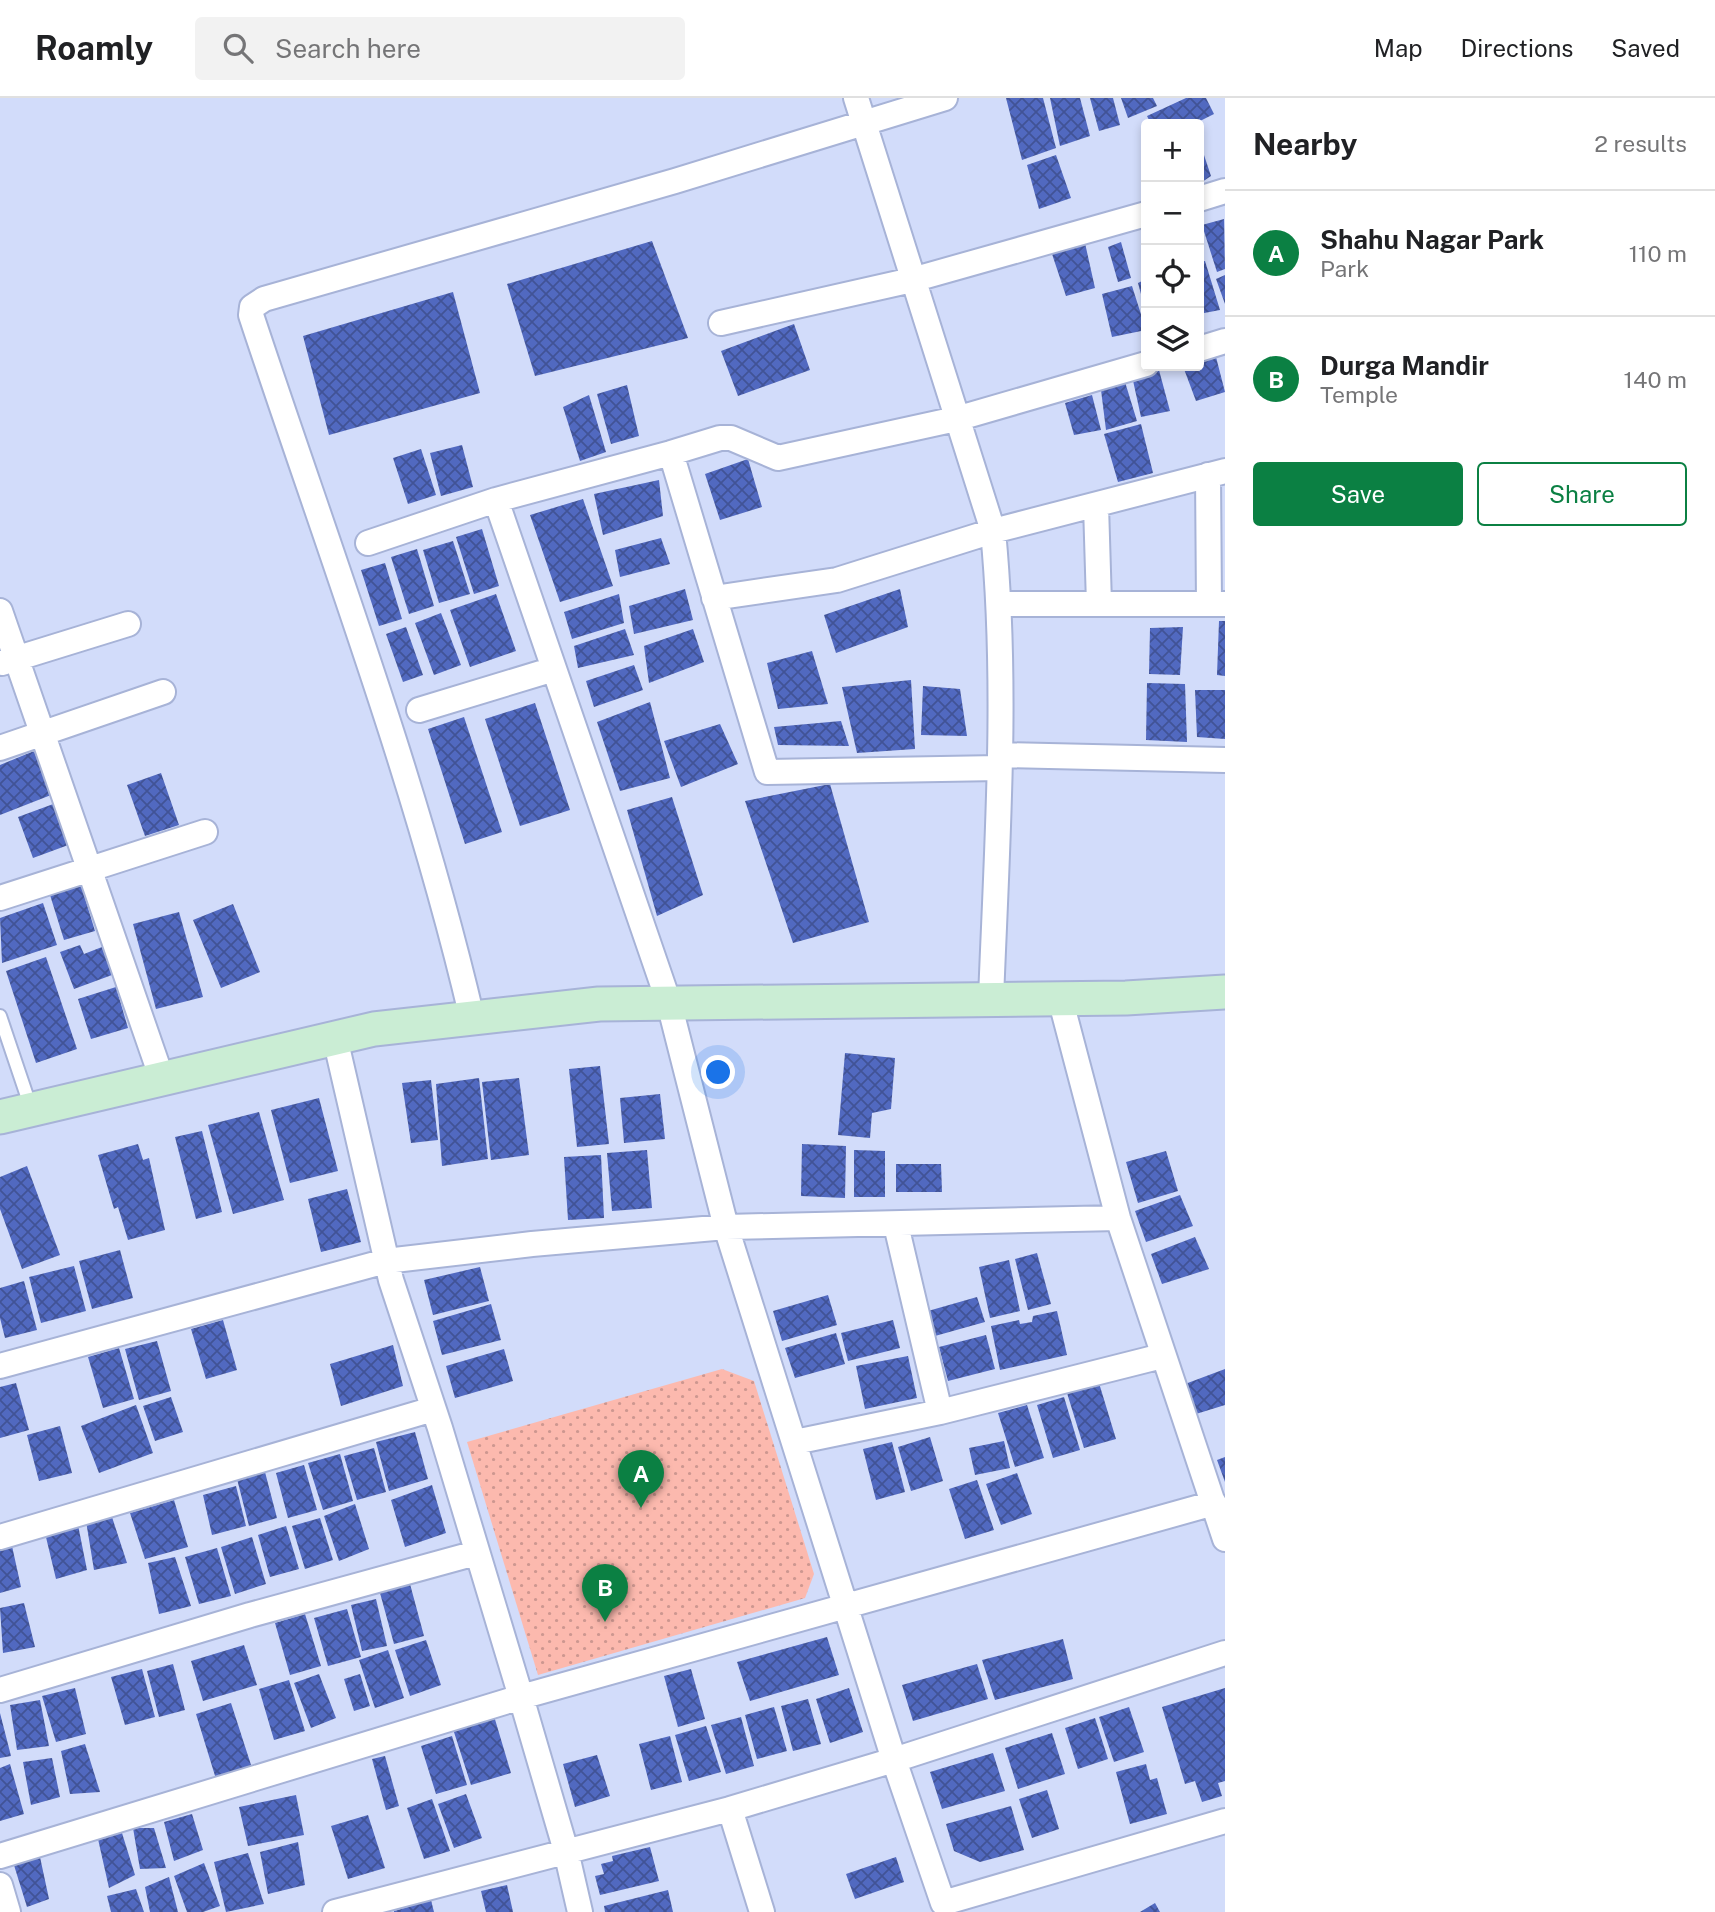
<!DOCTYPE html>
<meta charset="utf-8">
<style>
body{margin:0;font-family:"Public Sans",sans-serif;background:#f2f2f2;color:#202124}
.controls{position:absolute;right:21px;top:21px;display:grid;overflow:hidden;border-radius:7px;box-shadow:0 4px 10px #0003}
.controls button{width:63px;height:63px;display:grid;place-items:center;padding:0;border:0;border-bottom:2px solid #e0e0e0;background:#fff;color:#202124;font:35px sans-serif}
.you{position:absolute;left:719px;top:975px;width:24px;height:24px;margin:-18px;border:5px solid #fff;border-radius:50%;background:#1a73e8;box-shadow:0 0 0 10px #1a73e833}
.badge{display:grid;place-items:center;width:46px;height:46px;border-radius:50%;background:#0b8043;color:#fff;font-size:23px;font-weight:700}
.pin{position:absolute;translate:-50% -58px;filter:drop-shadow(0 2px 4px #0008)}
.pin::after{content:'';position:absolute;top:37px;width:24px;height:21px;background:inherit;clip-path:polygon(0 0,100% 0,50% 100%)}
.list{margin:0;padding:0;list-style:none}
h2{display:flex;justify-content:space-between;align-items:center;height:91px;margin:0;padding:0 28px;font-size:30px}
h2 small{font-size:23px;font-weight:400;color:#757577}
.list li{display:grid;grid-template-columns:46px 1fr auto;gap:21px;align-items:center;box-sizing:border-box;height:126px;padding:0 28px;border-top:2px solid #e0e0e0}
.list b{display:block;font-size:26px;white-space:nowrap}
.list p{margin:0;font-size:23px;white-space:nowrap;color:#757577}
.list em{font-size:23px;font-style:normal;color:#757577}
.actions{display:flex;gap:14px;padding:21px 28px}
.actions a{flex:1;padding:16px 0;border:2px solid #0b8043;border-radius:7px;text-align:center;font-size:24px;color:#0b8043}
.actions .main{background:#0b8043;color:#fff}
.icon{flex:none;width:38px;height:38px;fill:none;stroke:currentColor;stroke-width:2;stroke-linecap:round;stroke-linejoin:round}
.map{position:relative;flex:none;width:1225px;height:1814px;overflow:hidden}
header{display:flex;align-items:center;gap:42px;box-sizing:border-box;height:98px;padding:0 35px;background:#fff;border-bottom:2px solid #e0e0e0}
header strong{font-size:33px}
nav{display:flex;gap:38px;margin-inline-start:auto;font-size:24px}
.search{width:490px;height:63px;background:#f2f2f2;display:flex;align-items:center;gap:18px;box-sizing:border-box;padding:0 24px;border-radius:7px;color:#757577;font-size:26px}
main{display:flex}
aside{flex:1;background:#fff}
.map>svg:first-child{display:block}
.green{fill:url(#green-dots)}
.building{fill:url(#building-cross-hatch)}
.lines{fill:none;stroke-linecap:round;stroke-linejoin:round}
.lane-casing{stroke:#a7b3d7;stroke-width:16}
.street-casing{stroke:#a7b3d7;stroke-width:28}
.secondary-casing{stroke:#a7b3d7;stroke-width:37}
.lane{stroke:#fff;stroke-width:12}
.street{stroke:#fff;stroke-width:24}
.secondary{stroke:#caedd4;stroke-width:33}
</style>
<header>
<strong>Roamly</strong>
<div class="search"><svg class="icon" aria-label="search" viewBox="0 0 24 24"><circle cx="10" cy="10" r="6"/><path d="M15 15l6 6"/></svg>Search here</div>
<nav><a>Map</a><a>Directions</a><a>Saved</a></nav>
</header>
<main>
<div class="map">
<svg width="1225" height="1814" viewBox="0 0 1225 1814">
<defs>
<pattern id="green-dots" width="8" height="8" patternUnits="userSpaceOnUse" patternTransform="scale(1.75)"><rect width="8" height="8" fill="#fcb9ae"/><path d="M2 2h.1M6 6h.1" fill="none" stroke="#cd9790" stroke-width="1.8" stroke-linecap="round"/></pattern>
<pattern id="building-cross-hatch" width="8" height="8" patternUnits="userSpaceOnUse" patternTransform="scale(1.75)"><rect width="8" height="8" fill="#5169c0"/><path d="M0 0l8 8M0 8l8-8" fill="none" stroke="#415396"/></pattern>
</defs>
<rect width="100%" height="100%" fill="#d2dcfa"/>
<path class="green" d="M 722,1271 L 754,1283 L 814,1476 L 805,1500 L 538,1577 L 467,1344 Z"/>
<path class="building" d="M 1006,0 L 1043,0 L 1056,50 L 1022,62 Z
M 1050,0 L 1080,0 L 1090,38 L 1060,48 Z
M 1090,0 L 1113,0 L 1120,27 L 1099,33 Z
M 1121,0 L 1153,0 L 1157,8 L 1128,20 Z
M 1186,0 L 1206,0 L 1214,16 L 1194,26 L 1151,26 L 1147,18 Z
M 1199,42 L 1211,78 L 1199,86 Z
M 1056,57 L 1071,100 L 1039,111 L 1027,67 Z
M 1224,121 L 1225,171 L 1217,174 L 1202,127 Z
M 652,143 L 688,240 L 535,278 L 507,186 Z
M 1121,144 L 1131,180 L 1118,184 L 1108,149 Z
M 1085,145 L 1095,190 L 1066,198 L 1052,156 Z
M 1205,163 L 1220,212 L 1199,216 L 1199,164 Z
M 1225,177 L 1225,206 L 1216,181 Z
M 1146,181 L 1146,211 L 1145,211 L 1138,185 Z
M 1132,188 L 1146,232 L 1112,239 L 1102,196 Z
M 453,194 L 480,295 L 329,337 L 303,238 Z
M 794,226 L 810,272 L 738,298 L 721,253 Z
M 1216,259 L 1225,294 L 1196,303 L 1184,271 Z
M 1159,272 L 1170,313 L 1141,319 L 1132,278 Z
M 1125,284 L 1137,323 L 1106,332 L 1101,292 Z
M 627,287 L 639,338 L 611,346 L 597,296 Z
M 589,297 L 606,354 L 580,363 L 563,309 Z
M 1092,297 L 1101,332 L 1074,337 L 1065,305 Z
M 1141,326 L 1153,375 L 1118,384 L 1104,336 Z
M 462,347 L 473,389 L 441,398 L 430,355 Z
M 421,351 L 436,397 L 408,406 L 393,360 Z
M 748,361 L 762,409 L 720,422 L 705,376 Z
M 659,382 L 663,418 L 603,437 L 594,396 Z
M 583,401 L 613,488 L 560,504 L 530,417 Z
M 482,431 L 499,488 L 474,496 L 456,439 Z
M 661,440 L 670,466 L 620,479 L 615,452 Z
M 453,443 L 470,496 L 439,505 L 423,452 Z
M 417,451 L 434,508 L 409,516 L 391,459 Z
M 385,465 L 402,521 L 379,528 L 361,472 Z
M 685,491 L 693,522 L 634,536 L 629,508 Z
M 900,491 L 908,529 L 836,555 L 824,517 Z
M 496,496 L 516,553 L 470,569 L 450,512 Z
M 619,496 L 624,525 L 572,541 L 564,514 Z
M 441,515 L 461,567 L 434,577 L 415,525 Z
M 1219,523 L 1225,523 L 1225,578 L 1217,577 Z
M 406,529 L 423,577 L 403,584 L 386,536 Z
M 1183,529 L 1180,577 L 1149,576 L 1150,530 Z
M 625,531 L 634,557 L 578,570 L 574,548 Z
M 693,531 L 704,564 L 649,585 L 644,548 Z
M 812,553 L 828,606 L 778,611 L 767,565 Z
M 634,567 L 643,592 L 594,609 L 586,583 Z
M 911,582 L 915,651 L 857,655 L 842,589 Z
M 1147,585 L 1185,586 L 1187,644 L 1146,642 Z
M 923,588 L 960,591 L 967,638 L 921,637 Z
M 1195,592 L 1225,592 L 1225,641 L 1197,639 Z
M 650,604 L 670,680 L 620,693 L 597,624 Z
M 535,605 L 570,712 L 520,728 L 485,621 Z
M 464,619 L 502,734 L 465,746 L 428,631 Z
M 841,623 L 849,648 L 778,647 L 774,629 Z
M 720,626 L 738,666 L 681,689 L 664,643 Z
M 34,653 L 51,697 L 0,717 L 0,667 Z
M 161,675 L 179,727 L 145,738 L 127,687 Z
M 830,686 L 869,824 L 793,845 L 745,703 Z
M 672,699 L 703,797 L 657,818 L 627,712 Z
M 56,705 L 71,746 L 33,760 L 18,719 Z
M 81,787 L 95,833 L 64,842 L 50,797 Z
M 43,805 L 57,847 L 2,865 L 0,820 Z
M 233,806 L 260,874 L 221,890 L 193,822 Z
M 179,814 L 203,899 L 156,911 L 133,826 Z
M 80,847 L 84,856 L 102,849 L 112,877 L 74,891 L 60,854 Z
M 46,859 L 77,951 L 36,965 L 6,873 Z
M 116,889 L 128,930 L 91,941 L 78,901 Z
M 845,955 L 895,960 L 891,1011 L 872,1015 L 870,1040 L 838,1037 Z
M 600,968 L 609,1046 L 577,1049 L 569,971 Z
M 479,980 L 488,1061 L 442,1068 L 436,986 Z
M 519,980 L 529,1057 L 491,1062 L 482,984 Z
M 431,982 L 438,1042 L 411,1045 L 402,985 Z
M 660,996 L 665,1041 L 624,1045 L 620,1000 Z
M 319,1000 L 338,1073 L 290,1085 L 271,1012 Z
M 259,1014 L 284,1102 L 233,1116 L 208,1027 Z
M 202,1033 L 222,1114 L 196,1121 L 175,1039 Z
M 138,1046 L 143,1062 L 149,1060 L 165,1132 L 128,1142 L 118,1109 L 114,1111 L 98,1057 Z
M 802,1046 L 846,1048 L 845,1100 L 801,1098 Z
M 647,1052 L 652,1110 L 612,1113 L 607,1055 Z
M 854,1052 L 885,1053 L 885,1099 L 854,1099 Z
M 1166,1053 L 1178,1093 L 1138,1105 L 1126,1064 Z
M 601,1057 L 604,1120 L 568,1122 L 564,1059 Z
M 896,1066 L 941,1066 L 942,1094 L 896,1094 Z
M 27,1068 L 60,1157 L 22,1171 L 0,1111 L 0,1079 Z
M 347,1091 L 361,1144 L 321,1154 L 308,1101 Z
M 1180,1097 L 1193,1128 L 1146,1144 L 1135,1113 Z
M 1195,1139 L 1209,1171 L 1162,1186 L 1151,1156 Z
M 120,1152 L 133,1200 L 92,1211 L 79,1163 Z
M 1037,1155 L 1051,1206 L 1028,1212 L 1015,1161 Z
M 1009,1162 L 1020,1213 L 990,1220 L 979,1169 Z
M 74,1168 L 86,1213 L 41,1225 L 29,1179 Z
M 480,1169 L 489,1203 L 433,1217 L 424,1182 Z
M 24,1183 L 37,1232 L 5,1240 L 0,1220 L 0,1190 Z
M 828,1197 L 837,1227 L 782,1243 L 773,1213 Z
M 977,1199 L 985,1224 L 935,1238 L 928,1213 Z
M 491,1206 L 501,1242 L 442,1257 L 433,1223 Z
M 1057,1213 L 1067,1257 L 1000,1272 L 991,1228 L 1019,1222 L 1020,1226 L 1032,1224 L 1033,1218 Z
M 223,1222 L 237,1272 L 206,1281 L 191,1231 Z
M 893,1222 L 900,1250 L 848,1263 L 841,1235 Z
M 836,1235 L 845,1266 L 795,1280 L 785,1250 Z
M 986,1237 L 995,1271 L 948,1283 L 939,1249 Z
M 157,1243 L 171,1293 L 139,1302 L 125,1251 Z
M 393,1247 L 403,1288 L 341,1308 L 330,1266 Z
M 119,1250 L 134,1301 L 103,1310 L 88,1259 Z
M 504,1251 L 513,1283 L 455,1300 L 446,1268 Z
M 908,1258 L 917,1300 L 865,1311 L 856,1268 Z
M 1225,1271 L 1225,1307 L 1196,1316 L 1185,1286 Z
M 16,1285 L 29,1332 L 0,1340 L 0,1289 Z
M 1099,1285 L 1116,1341 L 1084,1350 L 1067,1295 Z
M 171,1299 L 183,1334 L 155,1343 L 143,1308 Z
M 1064,1299 L 1080,1352 L 1053,1360 L 1037,1307 Z
M 136,1307 L 153,1355 L 99,1375 L 81,1328 Z
M 1027,1307 L 1044,1360 L 1015,1369 L 998,1315 Z
M 60,1328 L 72,1375 L 39,1383 L 27,1337 Z
M 415,1334 L 428,1381 L 389,1393 L 376,1344 Z
M 930,1339 L 943,1383 L 911,1393 L 898,1349 Z
M 1004,1343 L 1010,1370 L 975,1377 L 969,1350 Z
M 892,1344 L 905,1394 L 876,1402 L 863,1351 Z
M 374,1350 L 386,1394 L 357,1402 L 344,1358 Z
M 340,1356 L 353,1403 L 323,1412 L 308,1365 Z
M 1225,1359 L 1225,1384 L 1217,1362 Z
M 304,1367 L 317,1412 L 288,1420 L 276,1375 Z
M 265,1374 L 277,1420 L 249,1428 L 237,1381 Z
M 1017,1375 L 1032,1416 L 1001,1427 L 986,1386 Z
M 977,1382 L 994,1432 L 965,1441 L 949,1391 Z
M 432,1387 L 446,1435 L 405,1449 L 391,1402 Z
M 236,1388 L 246,1428 L 212,1437 L 203,1397 Z
M 174,1402 L 188,1449 L 145,1461 L 130,1415 Z
M 355,1406 L 369,1451 L 339,1463 L 324,1418 Z
M 112,1419 L 127,1465 L 94,1472 L 86,1423 Z
M 320,1420 L 333,1462 L 305,1471 L 292,1428 Z
M 78,1427 L 87,1472 L 56,1481 L 45,1435 Z
M 286,1428 L 299,1471 L 270,1479 L 258,1437 Z
M 252,1439 L 266,1486 L 235,1496 L 221,1449 Z
M 12,1448 L 21,1489 L 0,1495 L 0,1450 Z
M 217,1450 L 231,1498 L 199,1506 L 185,1459 Z
M 175,1459 L 191,1508 L 159,1516 L 148,1465 Z
M 410,1486 L 424,1538 L 394,1546 L 380,1495 Z
M 376,1501 L 387,1548 L 362,1553 L 351,1507 Z
M 24,1505 L 35,1549 L 3,1555 L 0,1510 Z
M 347,1511 L 361,1559 L 328,1568 L 314,1520 Z
M 305,1516 L 321,1568 L 290,1577 L 275,1525 Z
M 827,1539 L 839,1577 L 750,1603 L 737,1564 Z
M 1063,1541 L 1073,1581 L 995,1602 L 982,1562 Z
M 426,1542 L 441,1587 L 410,1598 L 395,1552 Z
M 244,1547 L 257,1587 L 203,1603 L 191,1563 Z
M 388,1552 L 404,1600 L 375,1610 L 359,1562 Z
M 173,1566 L 185,1612 L 159,1619 L 147,1573 Z
M 977,1566 L 988,1601 L 913,1623 L 902,1587 Z
M 142,1571 L 155,1619 L 125,1627 L 111,1579 Z
M 691,1571 L 705,1621 L 678,1629 L 664,1578 Z
M 319,1576 L 336,1620 L 311,1630 L 294,1585 Z
M 360,1576 L 370,1608 L 354,1613 L 344,1581 Z
M 289,1582 L 305,1633 L 274,1642 L 259,1591 Z
M 75,1590 L 86,1636 L 56,1644 L 42,1598 Z
M 849,1590 L 863,1634 L 830,1645 L 816,1601 Z
M 1225,1590 L 1225,1683 L 1218,1685 L 1222,1698 L 1202,1704 L 1195,1683 L 1185,1686 L 1162,1609 Z
M 808,1601 L 821,1646 L 793,1653 L 781,1608 Z
M 40,1602 L 49,1648 L 17,1652 L 10,1607 Z
M 231,1605 L 252,1670 L 216,1681 L 196,1616 Z
M 774,1609 L 787,1653 L 757,1661 L 745,1617 Z
M 1129,1609 L 1144,1654 L 1114,1664 L 1099,1619 Z
M 0,1615 L 11,1658 L 0,1660 Z
M 494,1618 L 511,1675 L 471,1687 L 453,1631 Z
M 741,1619 L 754,1668 L 726,1676 L 711,1627 Z
M 1095,1620 L 1108,1661 L 1078,1671 L 1065,1630 Z
M 706,1628 L 721,1674 L 689,1683 L 675,1637 Z
M 1052,1635 L 1065,1676 L 1018,1691 L 1005,1650 Z
M 452,1638 L 467,1687 L 436,1696 L 421,1648 Z
M 670,1638 L 682,1684 L 651,1692 L 639,1646 Z
M 85,1646 L 100,1694 L 70,1696 L 61,1653 Z
M 993,1655 L 1005,1693 L 942,1711 L 930,1674 Z
M 597,1657 L 610,1698 L 575,1709 L 563,1666 Z
M 385,1658 L 399,1708 L 386,1712 L 372,1661 Z
M 52,1660 L 60,1699 L 31,1707 L 23,1664 Z
M 10,1666 L 24,1716 L 0,1723 L 0,1670 Z
M 1146,1666 L 1150,1682 L 1157,1680 L 1167,1716 L 1130,1726 L 1116,1674 Z
M 1047,1692 L 1059,1731 L 1032,1740 L 1019,1701 Z
M 466,1696 L 482,1740 L 454,1750 L 438,1706 Z
M 296,1697 L 304,1737 L 248,1748 L 239,1709 Z
M 432,1701 L 450,1753 L 424,1761 L 407,1710 Z
M 1011,1708 L 1024,1752 L 980,1764 L 954,1753 L 946,1726 Z
M 192,1716 L 203,1752 L 174,1763 L 164,1724 Z
M 368,1717 L 385,1770 L 348,1781 L 331,1728 Z
M 133,1730 L 154,1730 L 166,1770 L 140,1771 Z
M 122,1735 L 135,1777 L 109,1790 L 98,1741 Z
M 298,1744 L 305,1787 L 268,1796 L 260,1754 Z
M 650,1749 L 659,1783 L 600,1797 L 595,1778 L 604,1776 L 601,1766 L 613,1763 L 612,1758 Z
M 248,1755 L 264,1806 L 226,1814 L 214,1764 Z
M 40,1759 L 49,1801 L 27,1809 L 13,1764 Z
M 896,1759 L 904,1784 L 855,1801 L 846,1776 Z
M 204,1765 L 220,1808 L 203,1814 L 187,1814 L 174,1778 Z
M 169,1779 L 178,1814 L 150,1814 L 145,1789 Z
M 507,1787 L 513,1814 L 486,1814 L 481,1793 Z
M 136,1791 L 144,1814 L 111,1814 L 107,1798 Z
M 668,1792 L 673,1814 L 605,1814 L 604,1808 Z
M 431,1802 L 434,1814 L 394,1814 L 394,1813 Z
M 1155,1805 L 1160,1814 L 1140,1814 Z"/>
<g class="lines">
<g class="lane-casing">
<path id="lane" d="M 0,918 L 31,1010"/>
</g>
<g class="street-casing">
<path id="street" d="M 856,0 L 993,433 C 1008,588 997,745 991,901
M 1199,101 L 1225,93
M 721,225 L 912,182 L 1146,116
M 1199,251 L 1225,243
M 671,355 L 720,340 L 731,340 L 778,360 L 956,321 L 1146,266
M 1208,377 L 1209,506
M 1096,407 L 1099,506
M 368,445 L 496,402
M 714,500 L 837,482 L 993,433 L 1225,373
M 1000,506 L 1225,506
M 0,513 L 162,981
M 2,565 L 128,526
M 419,612 L 554,571
M 0,650 L 163,594
M 1000,657 L 1225,662
M 0,800 L 205,734
M 1060,900 L 1118,1120 L 1225,1441
M 472,920 C 416,681 328,450 251,217 L 252,209 L 264,201 L 675,83 L 945,0
M 335,940 L 391,1182 L 440,1330 L 521,1599 L 566,1753 L 580,1814
M 896,1127 L 940,1314
M 0,1268 L 386,1163 L 532,1146 L 726,1129 L 1118,1120
M 795,1344 L 940,1314 L 1162,1258
M 0,1439 L 433,1311
M 1225,1555 L 894,1662 L 943,1805 L 1225,1723
M 0,1592 L 250,1517 L 476,1455
M 0,1758 L 521,1599 L 1214,1405
M 0,1787 L 8,1814
M 335,1814 L 730,1711
M 762,1814 L 730,1711 L 894,1662 L 726,1129 L 669,905 L 496,402 L 671,355 L 767,674 L 999,670"/>
</g>
<g class="secondary-casing">
<path id="secondary" d="M 0,1019 L 374,931 L 599,906 L 1126,900 L 1225,894"/>
</g>
<use href="#lane" class="lane"/>
<use href="#street" class="street"/>
<use href="#secondary" class="secondary"/>
</g>
</svg>
<div class="controls">
<button>+</button>
<button>−</button>
<button><svg class="icon" aria-label="locate" viewBox="0 0 24 24"><circle cx="12" cy="12" r="6"/><path d="M12 2v4M12 18v4M2 12h4M18 12h4"/></svg></button>
<button><svg class="icon" aria-label="layers" viewBox="0 0 24 24"><path d="M12 4l9 5-9 5-9-5zM3 14l9 5 9-5"/></svg></button>
</div>
<div class="you"></div>
<div class="pin badge" style="left:641px;top:1410px">A</div>
<div class="pin badge" style="left:605px;top:1524px">B</div>
</div>
<aside>
<h2>Nearby<small>2 results</small></h2>
<ul class="list">
<li><span class="badge">A</span><div><b>Shahu Nagar Park</b><p>Park</p></div><em>110 m</em></li>
<li><span class="badge">B</span><div><b>Durga Mandir</b><p>Temple</p></div><em>140 m</em></li>
</ul>
<div class="actions"><a class="main">Save</a><a>Share</a></div>
</aside>
</main>
